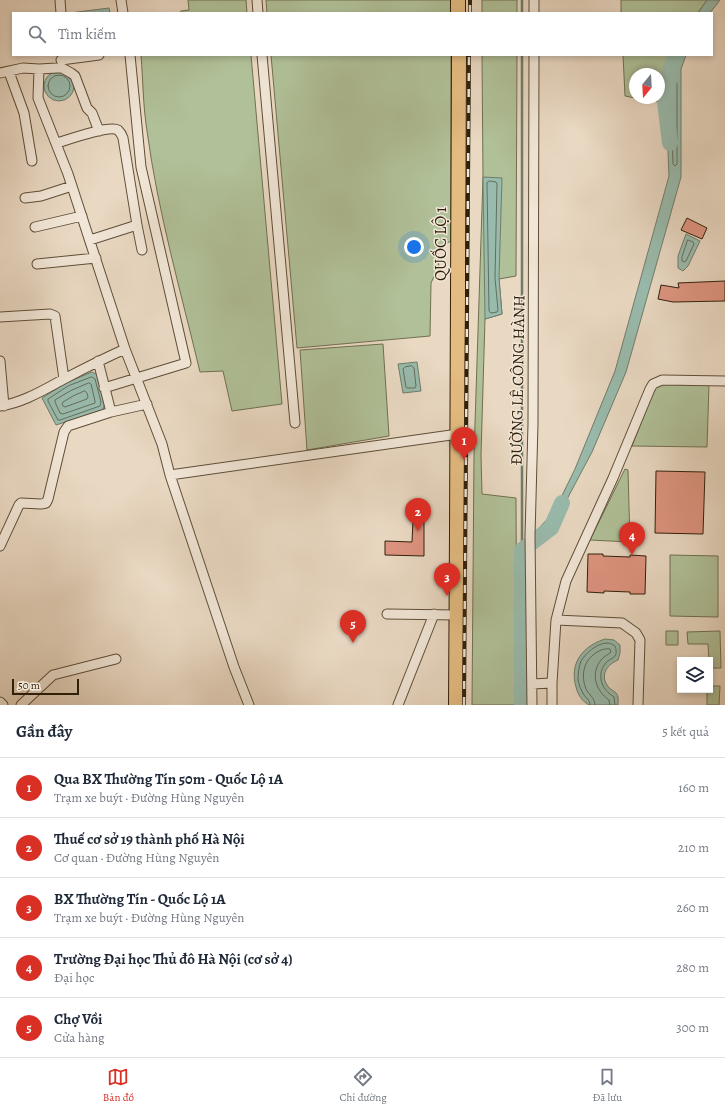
<!DOCTYPE html>
<html lang="vi">
<meta charset="utf-8">
<style>
body{margin:0;font-family:Alegreya,serif;background:#f2f2f3;color:#1f2937}
.controls{position:absolute;right:12px;bottom:12px;display:grid;overflow:hidden;border-radius:0px;box-shadow:0 2px 6px #0003}
.controls button{width:36px;height:36px;display:grid;place-items:center;padding:0;border:0;border-bottom:1px solid #e0e1e3;background:#fff;color:#1f2937;font:20px sans-serif}
.compass{position:absolute;left:629px;top:68px;width:36px;height:36px;border-radius:50%;background:#fff;box-shadow:0 2px 6px #0003;rotate:198deg}
.scale{position:absolute;left:12px;bottom:10px;width:67px;box-sizing:border-box;padding-left:4px;border:2px solid #302009;border-top:0;font-size:11px;line-height:14px;white-space:nowrap;color:#302009;-webkit-text-stroke:3px #f1e6d7;paint-order:stroke}
.you{position:absolute;left:414px;top:247px;width:14px;height:14px;margin:-10px;border:3px solid #fff;border-radius:50%;background:#1a73e8;box-shadow:0 0 0 6px #1a73e833}
.badge{display:grid;place-items:center;width:26px;height:26px;border-radius:50%;background:#d93025;color:#fff;font-size:13px;font-weight:700}
.pin{position:absolute;translate:-50% -33px;filter:drop-shadow(0 1px 2px #0008)}
.pin::after{content:'';position:absolute;top:21px;width:14px;height:12px;background:inherit;clip-path:polygon(0 0,100% 0,50% 100%)}
.list{margin:0;padding:0;list-style:none}
h2{display:flex;justify-content:space-between;align-items:center;height:52px;margin:0;padding:0 16px;font-size:17px}
h2 small{font-size:13px;font-weight:400;color:#747a83}
.list li{display:grid;grid-template-columns:26px 1fr auto;gap:12px;align-items:center;box-sizing:border-box;height:60px;padding:0 16px;border-top:1px solid #e0e1e3}
.list b{display:block;font-size:15px;white-space:nowrap}
.list p{margin:0;font-size:13px;white-space:nowrap;color:#747a83}
.list em{font-size:13px;font-style:normal;color:#747a83}
.icon{flex:none;width:22px;height:22px;fill:none;stroke:currentColor;stroke-width:2;stroke-linecap:round;stroke-linejoin:round}
.map{position:relative;flex:none;width:725px;height:705px;overflow:hidden}
.search{position:absolute;background:#fff;box-shadow:0 2px 6px #0003;left:12px;right:12px;top:12px;height:44px;display:flex;align-items:center;gap:10px;box-sizing:border-box;padding:0 14px;border-radius:0px;color:#747a83;font-size:15px}
.sheet{height:352px;background:#fff}
nav{display:flex;justify-content:space-around;align-items:center;box-sizing:border-box;height:56px;border-top:1px solid #e0e1e3;background:#fff;font-size:11px;color:#747a83}
nav a{display:grid;justify-items:center;gap:2px}
nav .on{color:#d93025}
.map>svg:first-child{display:block}
.green{fill:#b0c098;stroke:#707050}
.water{fill:#99bbad;stroke:#6f7d6b}
.lines{fill:none;stroke-linecap:round;stroke-linejoin:round}
.shore{stroke:#646e5b;stroke-width:1}
.stream{stroke:#6f7d6b;stroke-width:2.5}
.river{stroke:#99bbad;stroke-width:16}
.building{fill:#de9480;stroke:#302009}
.minor-casing{stroke:#5e4e37;stroke-width:11}
.trunk-casing{stroke:#302009;stroke-width:16}
.minor{stroke:#f1e6d7;stroke-width:9}
.trunk{stroke:#e4bc81;stroke-width:14}
.rail-casing{stroke:#302009;stroke-width:4}
.rail{stroke:#f1e6d7;stroke-width:2.5;stroke-dasharray:8;stroke-linecap:butt}
.labels{text-anchor:middle;dominant-baseline:central;stroke-width:3;stroke-linejoin:round;paint-order:stroke}
.street-label{font-size:16px;fill:#302009;stroke:#f1e6d7}
</style>
<div class="map">
<svg width="725" height="705" viewBox="0 0 725 705">
<rect width="100%" height="100%" fill="#e9d8c2"/>
<filter id="stains"><feTurbulence type="fractalNoise" baseFrequency=".005" numOctaves="4"/><feColorMatrix values="0 0 0 0 .2 0 0 0 0 .09 0 0 0 0 .02 0 0 0 .5 -.17"/></filter>
<radialGradient id="worn" r=".72"><stop offset=".6" stop-color="#630" stop-opacity="0"/><stop offset="1" stop-color="#630" stop-opacity=".3"/></radialGradient>
<path class="green" d="M 188,0 L 246,0 L 247,13 L 180,13 L 181,11 L 189,10 Z
M 266,0 L 451,0 L 451,13 L 267,13 Z
M 482,0 L 517,0 L 517,13 L 482,13 Z
M 621,0 L 707,0 L 698,13 L 621,13 Z
M 141,55 L 251,55 L 282,404 L 232,411 L 223,371 L 200,372 C 181,292 158,213 147,131 C 143,106 143,80 141,55 Z
M 271,55 L 451,55 L 451,241 L 436,249 L 439,266 L 431,283 L 430,336 L 297,348 Z
M 482,55 L 517,55 L 516,276 L 499,279 L 502,314 L 485,319 L 481,455 L 482,494 L 516,498 L 517,705 L 472,705 L 474,455 L 483,177 Z
M 623,55 L 675,55 L 673,59 L 666,103 L 637,98 L 659,98 L 659,74 L 635,74 L 635,98 L 625,96 Z
M 383,344 L 389,436 L 307,450 L 300,350 Z
M 660,382 L 709,384 L 707,447 L 632,446 L 655,387 Z
M 625,469 L 628,470 L 630,542 L 590,540 Z
M 670,555 L 718,556 L 718,617 L 670,616 Z
M 666,631 L 678,631 L 678,645 L 666,645 Z
M 720,631 L 721,668 L 710,668 L 710,660 L 709,660 L 708,644 L 688,644 L 687,632 Z
M 710,686 L 720,686 L 719,705 L 707,705 L 707,690 L 710,690 Z"/>
<path class="water" d="M 707,0 L 720,0 L 710,13 L 698,13 Z
M 109,8 L 110,13 L 70,13 Z
M 675,55 L 686,55 L 681,69 L 681,177 L 626,372 L 592,452 L 557,518 L 538,535 L 539,528 L 554,512 L 575,469 L 615,371 L 669,176 L 666,103 L 673,59 Z
M44 86a15 15 0 1 1 30 0a15 15 0 1 1-30 0Z
M 483,177 L 502,178 L 499,278 L 502,314 L 485,319 Z
M 686,234 L 700,241 L 688,266 L 683,271 L 678,268 L 678,256 Z
M 417,362 L 421,391 L 403,393 L 398,364 Z
M 92,372 L 98,375 L 105,402 L 103,410 L 56,425 L 42,398 L 66,383 Z
M 605,639 L 614,640 L 620,645 L 620,653 L 618,660 C 608,664 600,674 607,685 C 609,689 613,690 616,693 C 619,696 618,701 618,705 L 589,705 C 582,701 578,695 576,687 C 569,663 583,646 605,639 Z"/>
<g class="lines">
<path class="shore" d="M48 86a11 11 0 1 1 22 0a11 11 0 1 1-22 0Z
M 676,82 L 677,84 L 677,164 L 675,166 L 673,164 L 671,103 L 673,84 Z
M 490,181 L 496,182 L 497,184 L 495,278 L 498,310 L 497,312 L 491,313 L 489,311 L 487,183 Z
M 688,240 L 693,242 L 694,244 L 686,261 L 684,262 L 682,261 L 682,257 Z
M 412,366 L 414,368 L 416,386 L 415,388 L 407,388 L 406,387 L 403,369 L 405,367 Z
M 92,377 L 95,379 L 101,402 L 100,406 L 60,420 L 58,420 L 48,401 L 48,399 L 68,386 Z
M 89,383 L 91,384 L 95,401 L 95,403 L 63,414 L 60,413 L 55,402 L 55,400 L 70,391 Z
M 85,391 L 87,393 L 88,397 L 87,399 L 65,407 L 63,406 L 62,404 L 63,402 L 73,396 Z
M 590,705 C 590,700 586,698 584,695 C 581,690 579,685 578,680 C 578,674 579,666 581,661 C 587,651 604,637 615,646 C 616,649 617,653 615,656 C 613,659 607,660 605,664 C 598,673 600,686 609,693 C 610,695 612,695 614,697 L 615,705
M 595,705 C 595,698 589,695 586,689 C 581,677 583,663 593,655 C 598,651 604,648 610,649 L 611,652 C 608,655 603,657 601,660 C 590,674 596,691 609,700 L 610,705"/>
<path class="stream" d="M 522,13 L 522,0
M 522,550 L 522,55"/>
<path class="river" d="M 670,143 L 665,102 L 671,68 L 677,55
M 522,705 L 522,550 L 551,528 L 562,503"/>
</g>
<path class="building" d="M 687,218 L 707,228 L 702,239 L 681,230 Z
M 725,281 L 725,301 L 673,302 L 658,299 L 661,285 L 679,288 L 678,283 Z
M 656,471 L 705,472 L 703,534 L 655,533 Z
M 413,520 L 424,520 L 424,556 L 385,555 L 385,541 L 412,542 Z
M 588,554 L 603,554 L 603,556 L 630,557 L 630,555 L 646,556 L 645,594 L 630,594 L 630,592 L 604,591 L 604,593 L 587,592 Z"/>
<g class="lines">
<g class="minor-casing">
<path id="minor" d="M 60,0 L 61,13
M 121,0 L 123,13
M 257,0 L 258,13
M 534,13 L 534,0
M 262,55 L 295,423
M 61,60 L 99,55
M 39,69 L 38,98 L 68,174 L 125,349 L 162,444 L 170,475 L 234,667 L 249,705
M 9,72 L 24,113 L 32,161
M 0,73 L 23,68 L 39,69 L 57,68 L 62,68 L 71,73 L 75,76 L 87,108 L 92,113 L 99,131
M 57,143 C 67,140 109,125 118,130 C 120,132 122,135 123,138 L 137,225 L 142,250
M 25,198 L 41,196 L 72,186
M 35,227 L 82,216
M 90,240 L 137,225
M 37,264 L 96,258
M 0,317 L 50,314 L 55,316 L 64,379
M 0,361 L 4,406
M 98,361 L 111,412
M 104,388 L 186,363 L 141,167 L 130,55
M 0,406 C 23,403 45,389 66,378 C 85,368 105,358 125,349
M 170,475 L 458,434
M 0,546 L 19,505 L 21,503 L 41,504 L 46,503 L 48,499 L 64,432 L 68,426 L 111,412 L 147,404
M 387,614 L 456,615
M 556,620 L 622,623 L 636,633 L 640,640 L 638,705
M 532,684 L 552,683
M 0,702 L 3,705
M 21,705 L 53,675 L 116,659
M 398,705 L 434,614
M 532,705 L 530,536 L 533,424 L 534,55
M 552,705 L 552,683 L 556,620 L 566,581 L 613,478 L 650,389 L 653,384 L 662,380 L 725,381"/>
</g>
<g class="trunk-casing">
<path id="trunk" d="M 458,0 L 458,13
M 456,705 L 457,533 L 459,55"/>
</g>
<use href="#minor" class="minor"/>
<use href="#trunk" class="trunk"/>
<g class="rail-casing">
<path id="rail" d="M 470,13 L 470,0
M 464,705 L 469,55"/>
</g>
<use href="#rail" class="rail"/>
</g>
<g class="labels">
<g class="street-label">
<text transform="translate(441 244) rotate(-90)">QUỐC LỘ 1</text>
<text transform="translate(518 380) rotate(-89)">ĐƯỜNG LÊ CÔNG HÀNH</text>
</g>
</g>
<rect width="100%" height="100%" filter="url(#stains)"/>
<rect width="100%" height="100%" fill="url(#worn)"/>
</svg>
<div class="controls">
<button><svg class="icon" aria-label="layers" viewBox="0 0 24 24"><path d="M12 4l9 5-9 5-9-5zM3 14l9 5 9-5"/></svg></button>
</div>
<svg class="compass" viewBox="-18 -18 36 36"><path d="M0-13l5 13h-10z" fill="#e53935"/><path d="M0 13l5-13h-10z" fill="#747a83"/></svg>
<div class="scale">50 m</div>
<div class="you"></div>
<div class="pin badge" style="left:464px;top:460px">1</div>
<div class="pin badge" style="left:418px;top:531px">2</div>
<div class="pin badge" style="left:447px;top:596px">3</div>
<div class="pin badge" style="left:632px;top:555px">4</div>
<div class="pin badge" style="left:353px;top:643px">5</div>
<div class="search"><svg class="icon" aria-label="search" viewBox="0 0 24 24"><circle cx="10" cy="10" r="6"/><path d="M15 15l6 6"/></svg>Tìm kiếm</div>
</div>
<section class="sheet">
<h2>Gần đây<small>5 kết quả</small></h2>
<ul class="list">
<li><span class="badge">1</span><div><b>Qua BX Thường Tín 50m - Quốc Lộ 1A</b><p>Trạm xe buýt · Đường Hùng Nguyên</p></div><em>160 m</em></li>
<li><span class="badge">2</span><div><b>Thuế cơ sở 19 thành phố Hà Nội</b><p>Cơ quan · Đường Hùng Nguyên</p></div><em>210 m</em></li>
<li><span class="badge">3</span><div><b>BX Thường Tín - Quốc Lộ 1A</b><p>Trạm xe buýt · Đường Hùng Nguyên</p></div><em>260 m</em></li>
<li><span class="badge">4</span><div><b>Trường Đại học Thủ đô Hà Nội (cơ sở 4)</b><p>Đại học</p></div><em>280 m</em></li>
<li><span class="badge">5</span><div><b>Chợ Vồi</b><p>Cửa hàng</p></div><em>300 m</em></li>
</ul>
</section>
<nav>
<a class="on"><svg class="icon" aria-label="map" viewBox="0 0 24 24"><path d="M3 6l6-2 6 2 6-2v14l-6 2-6-2-6 2zM9 4v14M15 6v14"/></svg>Bản đồ</a>
<a><svg class="icon" aria-label="directions" viewBox="0 0 24 24"><path d="M12 3l9 9-9 9-9-9zM9 14v-3h6M13 9l2 2-2 2"/></svg>Chỉ đường</a>
<a><svg class="icon" aria-label="saved" viewBox="0 0 24 24"><path d="M7 4h10v16l-5-4-5 4z"/></svg>Đã lưu</a>
</nav>
